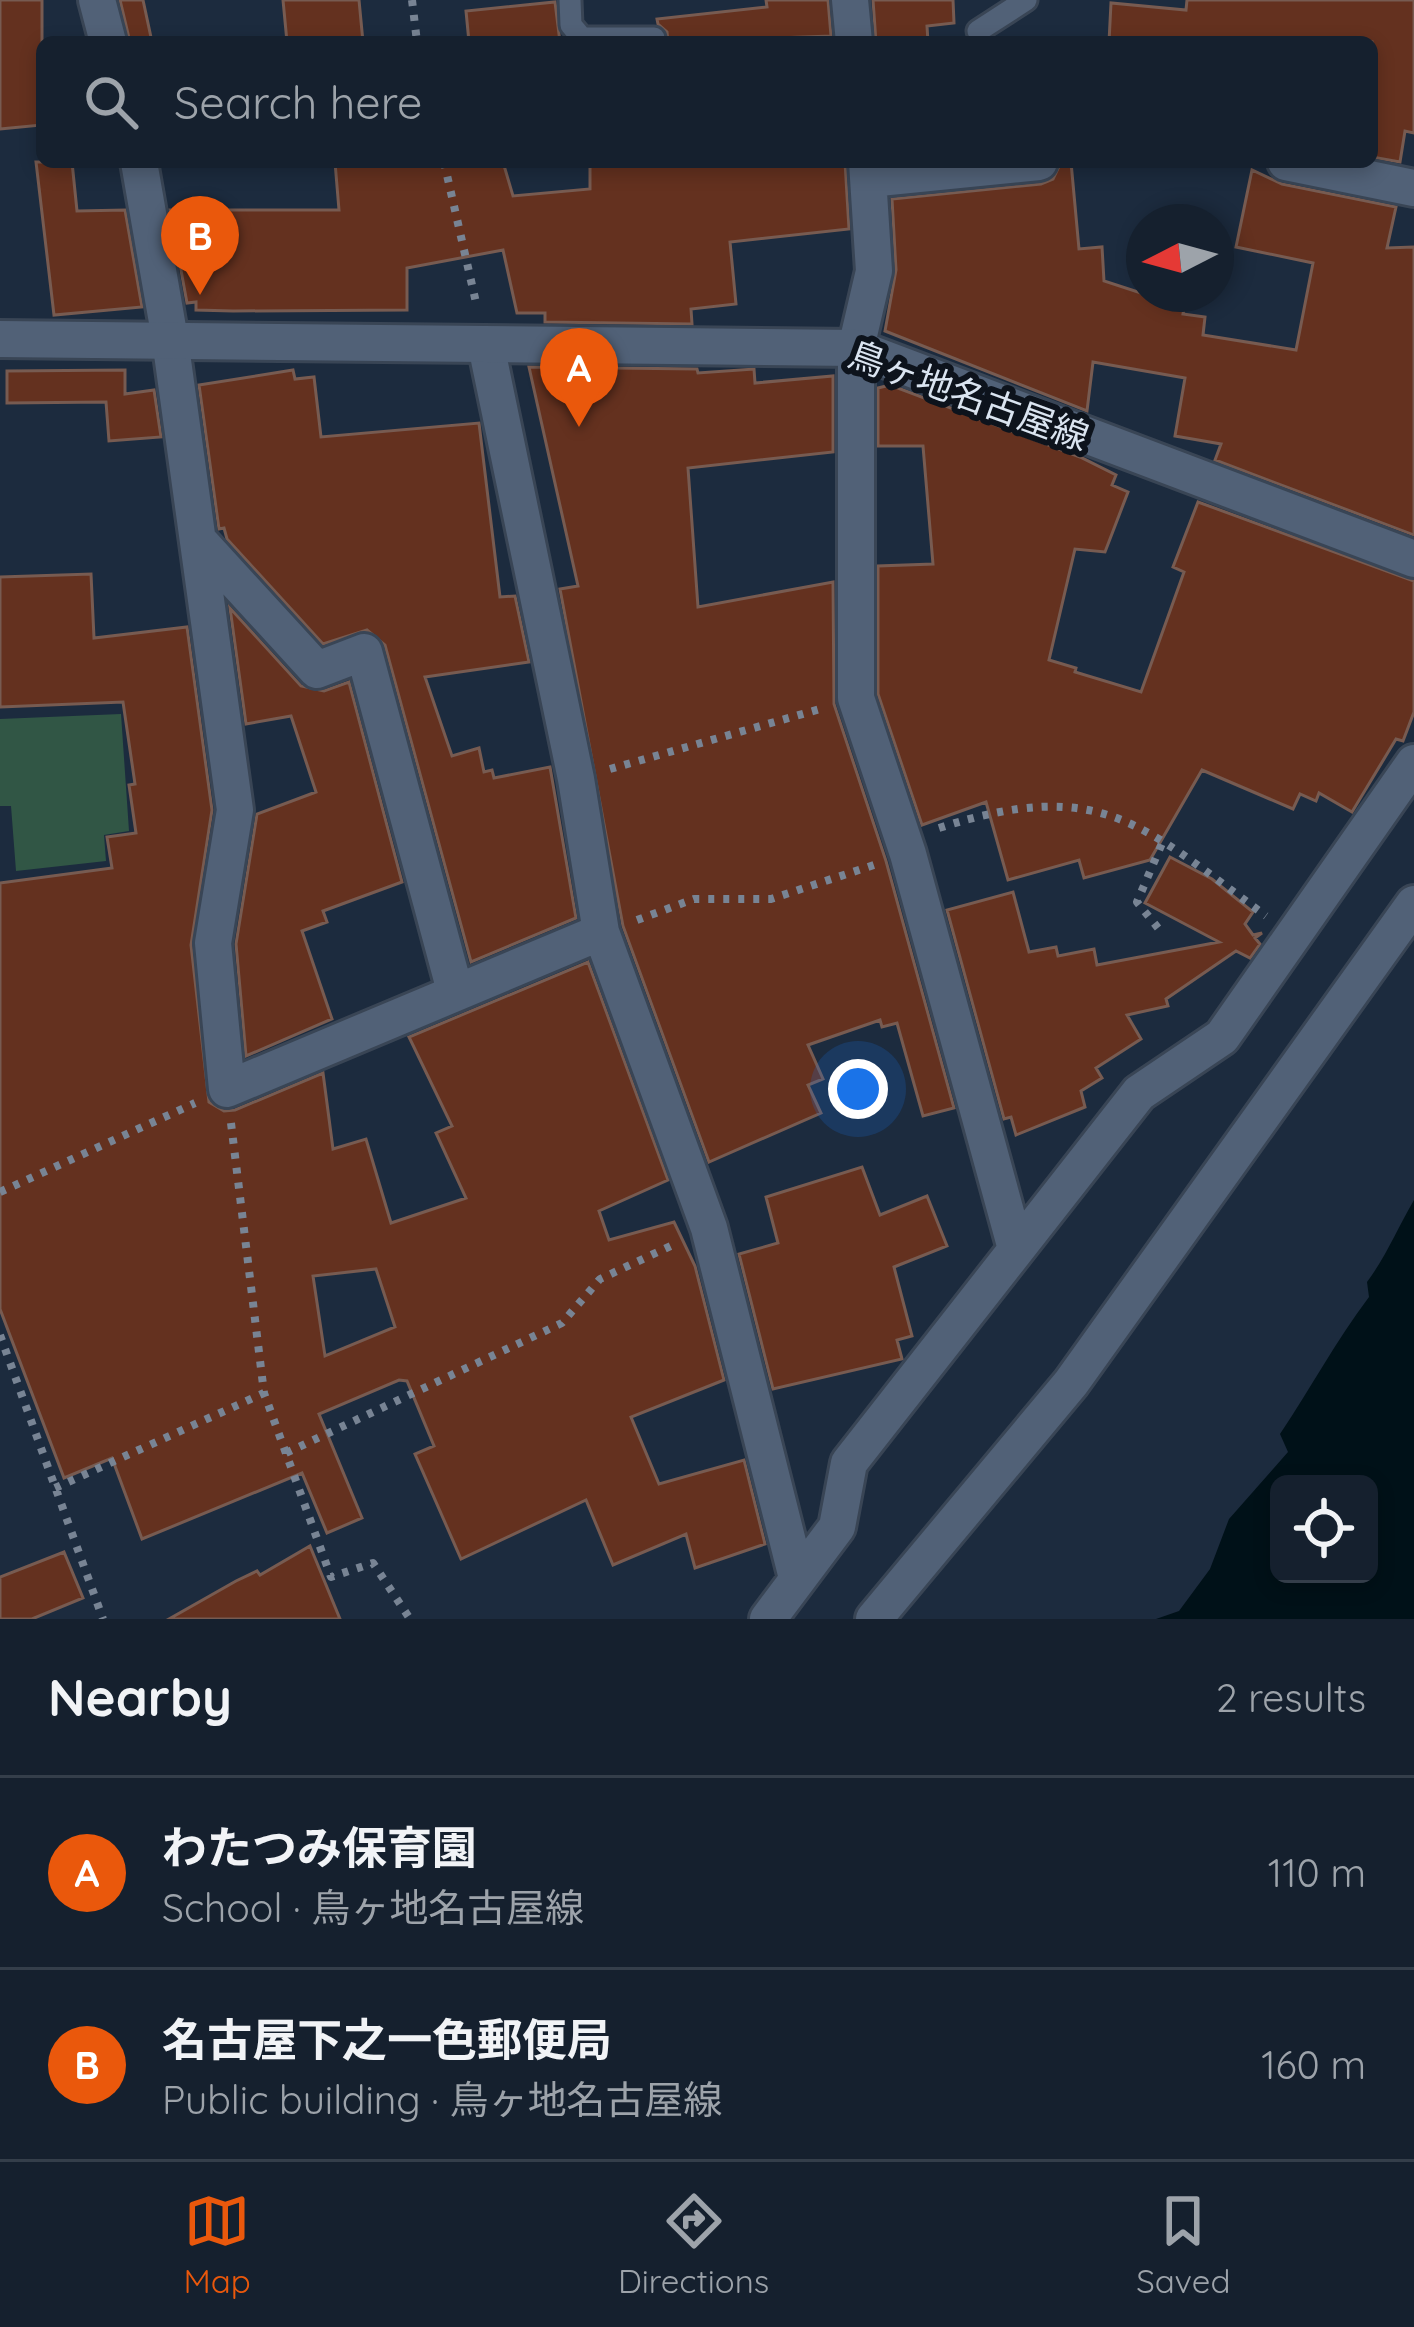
<!DOCTYPE html>
<meta charset="utf-8">
<style>
body{margin:0;font-family:Quicksand,"Noto Sans JP",sans-serif;background:#222d3a;color:#f1f3f6}
.controls{position:absolute;right:36px;bottom:36px;display:grid;overflow:hidden;border-radius:18px;box-shadow:0 6px 18px #0003}
.controls button{width:108px;height:108px;display:grid;place-items:center;padding:0;border:0;border-bottom:3px solid #343e4a;background:#15202e;color:#f1f3f6;font:60px sans-serif}
.compass{position:absolute;left:1126px;top:204px;width:108px;height:108px;border-radius:50%;background:#15202e;box-shadow:0 6px 18px #0003;rotate:264deg}
.you{position:absolute;left:858px;top:1089px;width:42px;height:42px;margin:-30px;border:9px solid #fff;border-radius:50%;background:#1a73e8;box-shadow:0 0 0 18px #1a73e833}
.badge{display:grid;place-items:center;width:78px;height:78px;border-radius:50%;background:#ea580c;color:#fff;font-size:39px;font-weight:700}
.pin{position:absolute;translate:-50% -99px;filter:drop-shadow(0 3px 6px #0008)}
.pin::after{content:'';position:absolute;top:63px;width:42px;height:36px;background:inherit;clip-path:polygon(0 0,100% 0,50% 100%)}
.list{margin:0;padding:0;list-style:none}
h2{display:flex;justify-content:space-between;align-items:center;height:156px;margin:0;padding:0 48px;font-size:51px}
h2 small{font-size:39px;font-weight:400;color:#9da3aa}
.list li{display:grid;grid-template-columns:78px 1fr auto;gap:36px;align-items:center;box-sizing:border-box;height:192px;padding:0 48px;border-top:3px solid #343e4a}
.list b{display:block;font-size:45px;white-space:nowrap}
.list p{margin:0;font-size:39px;white-space:nowrap;color:#9da3aa}
.list em{font-size:39px;font-style:normal;color:#9da3aa}
.icon{flex:none;width:66px;height:66px;fill:none;stroke:currentColor;stroke-width:2;stroke-linecap:round;stroke-linejoin:round}
.map{position:relative;flex:none;width:1414px;height:1619px;overflow:hidden}
.search{position:absolute;background:#15202e;box-shadow:0 6px 18px #0003;left:36px;right:36px;top:36px;height:132px;display:flex;align-items:center;gap:30px;box-sizing:border-box;padding:0 42px;border-radius:18px;color:#9da3aa;font-size:45px}
.sheet{height:540px;background:#15202e}
nav{display:flex;justify-content:space-around;align-items:center;box-sizing:border-box;height:168px;border-top:3px solid #343e4a;background:#15202e;font-size:33px;color:#9da3aa}
nav a{display:grid;justify-items:center;gap:6px}
nav .on{color:#ea580c}
.map>svg:first-child{display:block}
.green{fill:#315645}
.water{fill:#001118;fill-rule:evenodd}
.building{fill:#64311f;stroke:#775b51;stroke-width:3;fill-rule:evenodd}
.lines{fill:none;stroke-linecap:round;stroke-linejoin:round}
.lane-casing{stroke:#394555;stroke-width:27}
.street-casing{stroke:#394555;stroke-width:42}
.secondary-casing{stroke:#394555;stroke-width:42}
.path{stroke:#788494;stroke-width:8;stroke-dasharray:6 9;stroke-linecap:butt}
.lane{stroke:#516177;stroke-width:21}
.street{stroke:#516177;stroke-width:36}
.secondary{stroke:#516177;stroke-width:36}
.labels{text-anchor:middle;dominant-baseline:central;stroke-width:12;stroke-linejoin:round;paint-order:stroke}
.street-label{font-size:36px;fill:#dae4f0;stroke:#0d131c}
</style>
<div class="map">
<svg width="1414" height="1619" viewBox="0 0 1414 1619">
<rect width="100%" height="100%" fill="#1c2b3e"/>
<path class="green" d="M 121,714 L 129,831 L 104,835 L 106,861 L 16,871 L 11,806 L 0,806 L 0,719 Z"/>
<path class="water" d="M 1414,1200 L 1414,1619 L 1156,1619 L 1179,1611 L 1210,1569 L 1229,1519 L 1288,1452 L 1280,1434 C 1311,1388 1335,1342 1369,1297 L 1367,1282 C 1387,1255 1397,1229 1414,1200 ZM 1279,1484 L 1369,1484 L 1369,1574 L 1279,1574 Z"/>
<path class="building" d="M 0,0 L 42,0 L 42,125 L 0,129 Z
M 120,0 L 143,0 L 152,42 L 130,42 Z
M 283,0 L 359,0 L 363,42 L 287,42 Z
M 766,0 L 828,0 L 831,36 L 668,42 L 667,32 L 658,24 L 657,19 L 767,7 Z
M 873,0 L 953,0 L 954,23 L 927,26 L 928,42 L 876,42 Z
M 1187,0 L 1414,0 L 1414,133 L 1405,131 L 1400,162 L 1372,157 L 1372,42 L 1109,42 L 1111,3 L 1186,10 Z
M 555,2 L 560,42 L 469,42 L 466,11 Z
M 36,162 L 72,162 L 77,211 L 125,210 L 142,307 L 54,315 Z
M 335,162 L 503,162 L 513,196 L 590,189 L 590,162 L 845,162 L 849,229 L 730,242 L 736,304 L 691,309 L 692,324 L 545,322 L 545,313 L 517,313 L 503,250 L 407,268 L 407,310 L 233,311 L 196,310 L 196,302 L 187,303 L 170,210 L 339,210 Z
M 1061,162 L 1071,162 L 1079,249 L 1102,247 L 1104,281 L 1144,294 L 1186,297 L 1183,314 L 1205,317 L 1203,335 L 1296,350 L 1313,263 L 1236,247 L 1252,170 L 1282,184 L 1396,207 L 1387,248 L 1414,247 L 1414,535 L 1215,460 L 1221,444 L 1175,436 L 1185,378 L 1093,362 L 1087,411 L 885,331 L 896,270 L 892,199 L 1041,184 L 1053,179 Z
M 529,367 L 697,369 L 698,373 L 754,369 L 755,383 L 833,376 L 833,452 L 688,468 L 698,607 L 833,582 L 834,704 L 886,861 L 954,1108 L 923,1116 L 897,1023 L 882,1027 L 880,1020 L 808,1045 L 823,1079 L 808,1085 L 821,1113 L 709,1162 L 623,926 L 560,589 L 578,586 Z
M 125,370 L 125,394 L 154,390 L 161,437 L 109,441 L 106,402 L 7,403 L 7,371 Z
M 293,370 L 295,379 L 314,377 L 321,437 L 479,423 L 500,597 L 515,596 L 529,662 L 425,677 L 452,756 L 479,748 L 484,772 L 492,770 L 494,778 L 550,767 L 576,918 L 471,962 L 385,645 L 367,630 L 323,644 L 227,539 L 224,528 L 219,529 L 199,385 Z
M 890,385 L 1080,457 L 1116,475 L 1112,485 L 1128,492 L 1105,552 L 1075,549 L 1049,660 L 1076,668 L 1075,672 L 1141,692 L 1184,572 L 1173,567 L 1198,502 L 1414,581 L 1414,712 L 1403,741 L 1396,739 L 1352,812 L 1319,793 L 1316,801 L 1300,794 L 1293,809 L 1202,770 L 1150,860 L 1084,878 L 1079,860 L 1008,880 L 986,802 L 922,825 L 878,694 L 878,566 L 933,564 L 923,446 L 878,446 L 878,388 Z
M 91,574 L 94,638 L 187,627 L 212,810 L 191,945 L 209,1102 L 224,1111 L 235,1110 L 323,1073 L 333,1149 L 366,1139 L 391,1223 L 466,1198 L 436,1133 L 452,1126 L 409,1037 L 588,962 L 668,1180 L 599,1211 L 609,1240 L 674,1222 L 695,1266 L 724,1380 L 631,1417 L 659,1484 L 744,1460 L 765,1544 L 695,1568 L 686,1534 L 613,1565 L 586,1500 L 461,1559 L 415,1454 L 434,1446 L 407,1381 L 399,1380 L 319,1414 L 362,1518 L 327,1533 L 302,1473 L 142,1539 L 112,1458 L 64,1478 L 0,1309 L 0,883 L 112,868 L 107,837 L 136,833 L 129,785 L 135,784 L 123,702 L 0,707 L 0,577 ZM 376,1269 L 395,1327 L 325,1356 L 313,1276 Z
M 230,608 L 301,686 L 324,691 L 349,682 L 402,882 L 323,911 L 327,922 L 302,931 L 332,1019 L 246,1056 L 236,944 L 257,814 L 316,792 L 291,716 L 246,724 Z
M 1170,857 L 1212,879 L 1253,912 L 1245,924 L 1253,935 L 1262,933 L 1255,938 L 1260,944 L 1250,958 L 1236,951 L 1166,999 L 1168,1006 L 1127,1015 L 1141,1039 L 1096,1068 L 1102,1078 L 1081,1091 L 1085,1107 L 1016,1135 L 1011,1117 L 1004,1119 L 947,910 L 1013,892 L 1029,952 L 1056,947 L 1058,956 L 1094,949 L 1097,965 L 1219,942 L 1145,903 Z
M 862,1167 L 880,1215 L 927,1196 L 947,1246 L 894,1267 L 912,1336 L 897,1340 L 902,1359 L 773,1389 L 739,1254 L 778,1243 L 766,1197 Z
M 310,1546 L 340,1619 L 169,1619 L 236,1581 L 257,1571 L 260,1575 Z
M 64,1552 L 83,1598 L 32,1619 L 0,1619 L 0,1577 Z"/>
<g class="lines">
<g class="lane-casing">
<path id="lane" d="M 570,0 L 571,25 L 582,38 L 654,38
M 978,31 L 1026,0"/>
</g>
<g class="street-casing">
<path id="street" d="M 97,0 L 108,42
M 850,0 L 854,42
M 139,162 L 170,339 L 235,810 L 213,943 L 227,1089 L 601,932
M 867,162 L 874,271 L 856,348 L 856,698 L 908,854 L 1016,1249
M 1286,162 L 1414,188
M 869,179 L 1039,162
M 486,345 L 576,779 L 601,932 L 709,1228 L 797,1578
M 198,540 L 317,670 L 364,652 L 455,991
M 768,1619 L 837,1527 L 849,1463 L 1139,1093 L 1222,1037 L 1414,763
M 874,1619 L 1071,1383 L 1414,904"/>
</g>
<g class="secondary-casing">
<path id="secondary" d="M 0,339 L 856,348 L 1414,559"/>
</g>
<path class="path" d="M 412,0 L 417,42
M 444,162 L 477,307
M 610,769 L 820,709
M 939,828 C 1101,776 1141,824 1266,916
M 637,920 L 694,899 L 771,899 L 877,864
M 1158,928 L 1137,902 L 1163,841
M 231,1123 L 264,1393 L 331,1577 L 373,1563 L 410,1619
M 0,1192 L 195,1103
M 0,1335 L 103,1619
M 286,1453 L 562,1323 L 600,1279 L 677,1243
M 55,1488 L 264,1393"/>
<use href="#lane" class="lane"/>
<use href="#street" class="street"/>
<use href="#secondary" class="secondary"/>
</g>
<g class="labels">
<g class="street-label">
<text transform="translate(969 395) rotate(20)">鳥ヶ地名古屋線</text>
</g>
</g>
</svg>
<div class="controls">
<button><svg class="icon" aria-label="locate" viewBox="0 0 24 24"><circle cx="12" cy="12" r="6"/><path d="M12 2v4M12 18v4M2 12h4M18 12h4"/></svg></button>
</div>
<svg class="compass" viewBox="-18 -18 36 36"><path d="M0-13l5 13h-10z" fill="#e53935"/><path d="M0 13l5-13h-10z" fill="#9da3aa"/></svg>
<div class="you"></div>
<div class="pin badge" style="left:579px;top:427px">A</div>
<div class="pin badge" style="left:200px;top:295px">B</div>
<div class="search"><svg class="icon" aria-label="search" viewBox="0 0 24 24"><circle cx="10" cy="10" r="6"/><path d="M15 15l6 6"/></svg>Search here</div>
</div>
<section class="sheet">
<h2>Nearby<small>2 results</small></h2>
<ul class="list">
<li><span class="badge">A</span><div><b>わたつみ保育園</b><p>School · 鳥ヶ地名古屋線</p></div><em>110 m</em></li>
<li><span class="badge">B</span><div><b>名古屋下之一色郵便局</b><p>Public building · 鳥ヶ地名古屋線</p></div><em>160 m</em></li>
</ul>
</section>
<nav>
<a class="on"><svg class="icon" aria-label="map" viewBox="0 0 24 24"><path d="M3 6l6-2 6 2 6-2v14l-6 2-6-2-6 2zM9 4v14M15 6v14"/></svg>Map</a>
<a><svg class="icon" aria-label="directions" viewBox="0 0 24 24"><path d="M12 3l9 9-9 9-9-9zM9 14v-3h6M13 9l2 2-2 2"/></svg>Directions</a>
<a><svg class="icon" aria-label="saved" viewBox="0 0 24 24"><path d="M7 4h10v16l-5-4-5 4z"/></svg>Saved</a>
</nav>
